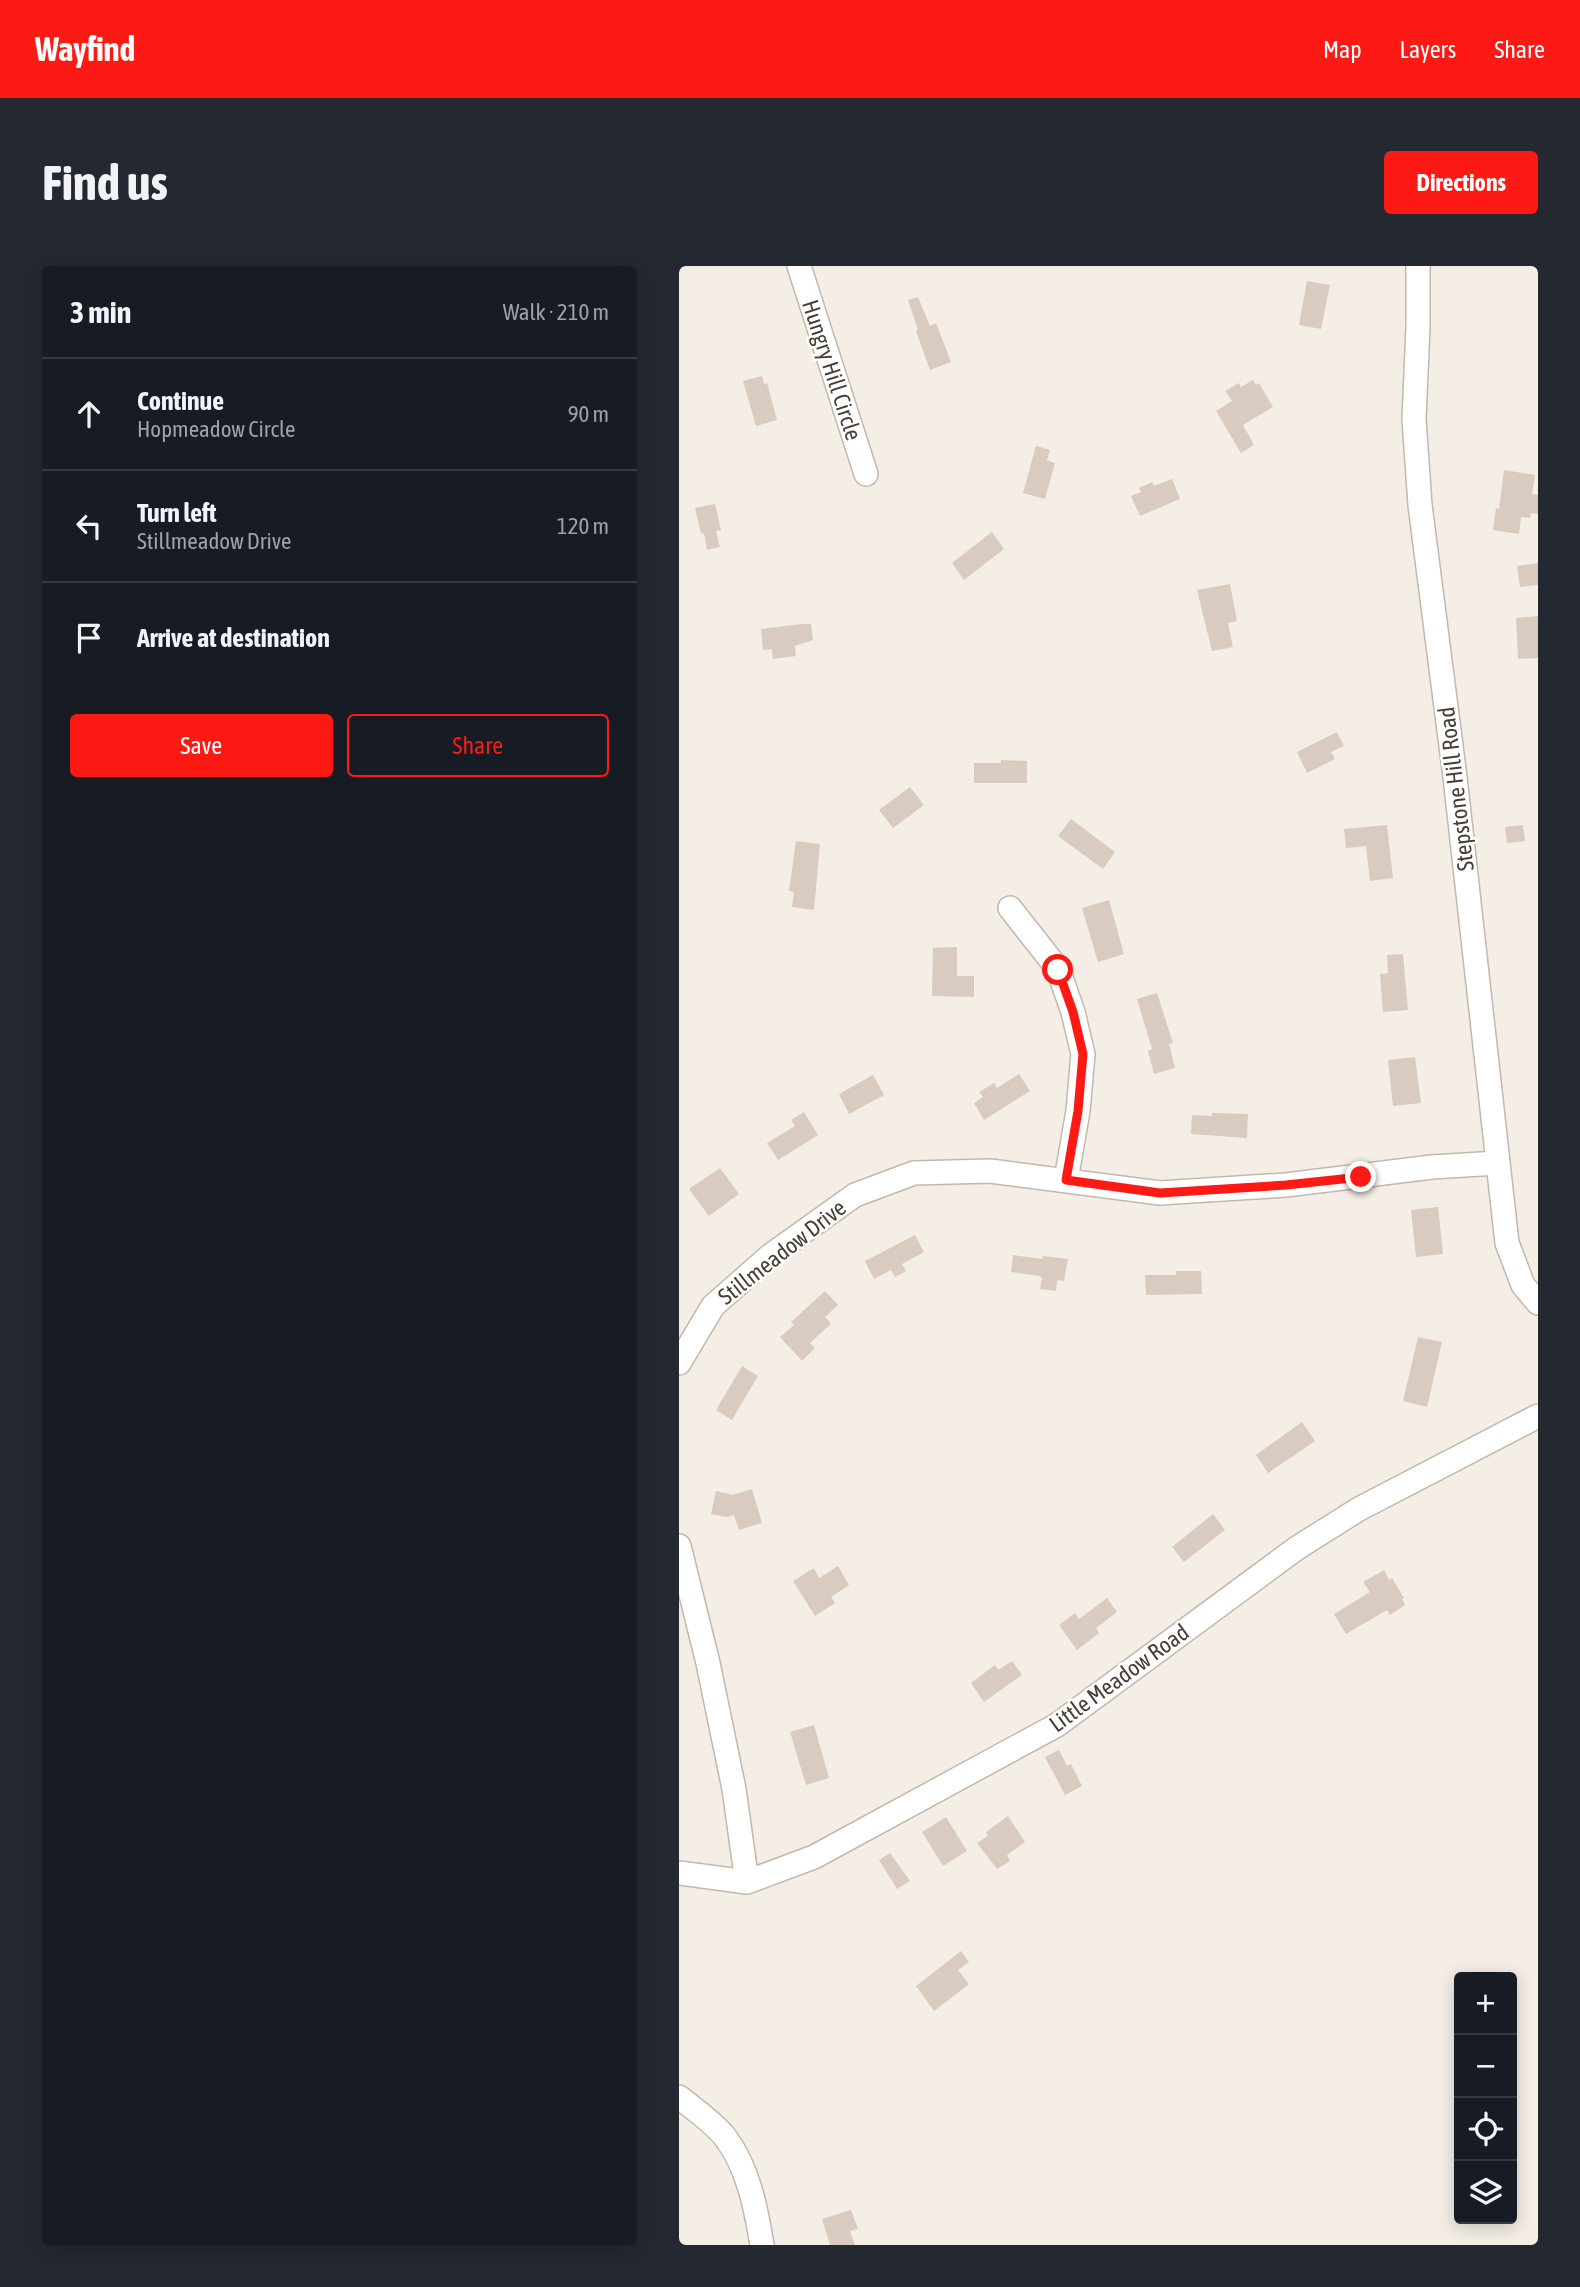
<!DOCTYPE html>
<meta charset="utf-8">
<style>
body{margin:0;font-family:"Asap Condensed",sans-serif;background:#242831;color:#f1f3f6}
.controls{position:absolute;right:21px;bottom:21px;display:grid;overflow:hidden;border-radius:7px;box-shadow:0 4px 18px #0003}
.controls button{width:63px;height:63px;display:grid;place-items:center;padding:0;border:0;border-bottom:2px solid #363941;background:#171b24;color:#f1f3f6;font:35px sans-serif}
.stop{position:absolute;width:21px;height:21px;margin:-16px;border:5px solid #fe1a14;border-radius:50%;background:#fff}
.stop.end{background:#fe1a14;border-color:#fff;box-shadow:0 2px 7px #0008}
.list{margin:0;padding:0;list-style:none}
h2{display:flex;justify-content:space-between;align-items:center;height:91px;margin:0;padding:0 28px;font-size:30px}
h2 small{font-size:23px;font-weight:400;color:#9ea1a6}
.list li{display:grid;grid-template-columns:46px 1fr auto;gap:21px;align-items:center;box-sizing:border-box;height:112px;padding:0 28px;border-top:2px solid #363941}
.list b{display:block;font-size:26px;white-space:nowrap}
.list p{margin:0;font-size:23px;white-space:nowrap;color:#9ea1a6}
.list em{font-size:23px;font-style:normal;color:#9ea1a6}
.actions{display:flex;gap:14px;padding:21px 28px}
.actions a{flex:1;padding:16px 0;border:2px solid #fe1a14;border-radius:7px;text-align:center;font-size:24px;color:#fe1a14}
.actions .main{background:#fe1a14;color:#fff}
.icon{flex:none;width:38px;height:38px;fill:none;stroke:currentColor;stroke-width:2;stroke-linecap:round;stroke-linejoin:round}
.map{position:relative;flex:none;width:859px;height:1979px;overflow:hidden;border-radius:7px}
header{display:flex;align-items:center;gap:42px;box-sizing:border-box;height:98px;padding:0 35px;background:#fe1a14;color:#fff}
header strong{font-size:33px}
nav{display:flex;gap:38px;margin-inline-start:auto;font-size:24px}
.intro{display:flex;align-items:center;justify-content:space-between;box-sizing:border-box;height:168px;padding:0 42px}
h1{margin:0;font-size:49px}
.button{padding:18px 32px;border-radius:7px;background:#fe1a14;color:#fff;font-size:24px;font-weight:700}
main{display:flex;gap:42px;padding:0 42px}
aside{flex:1;background:#171b24;border-radius:7px;box-shadow:0 4px 18px #0003}
.map>svg:first-child{display:block}
.building{fill:#d9cbbf}
.lines{fill:none;stroke-linecap:round;stroke-linejoin:round}
.minor-casing{stroke:#c2b8ac;stroke-width:26}
.minor{stroke:#fff;stroke-width:23}
.route{stroke:#fe1a14;stroke-width:9}
.labels{text-anchor:middle;dominant-baseline:central;stroke-width:5;stroke-linejoin:round;paint-order:stroke}
.street-label{font-size:23px;fill:#473e36;stroke:#fff}
</style>
<header>
<strong>Wayfind</strong>
<nav><a>Map</a><a>Layers</a><a>Share</a></nav>
</header>
<div class="intro"><h1>Find us</h1><a class="button">Directions</a></div>
<main>
<aside>
<h2>3 min<small>Walk · 210 m</small></h2>
<ul class="list">
<li><svg class="icon" aria-label="ahead" viewBox="0 0 24 24"><path d="M12 20V5M6 11l6-6 6 6"/></svg><div><b>Continue</b><p>Hopmeadow Circle</p></div><em>90 m</em></li>
<li><svg class="icon" aria-label="left" viewBox="0 0 24 24"><path d="M17 20v-9H6M10 6l-5 5 5 5"/></svg><div><b>Turn left</b><p>Stillmeadow Drive</p></div><em>120 m</em></li>
<li><svg class="icon" aria-label="arrive" viewBox="0 0 24 24"><path d="M6 21V4h12l-3 4 3 4H6"/></svg><div><b>Arrive at destination</b></div></li>
</ul>
<div class="actions"><a class="main">Save</a><a>Share</a></div>
</aside>
<div class="map">
<svg width="859" height="1979" viewBox="0 0 859 1979">
<rect width="100%" height="100%" fill="#f4eee7"/>
<path class="building" d="M 628,15 L 651,19 L 642,63 L 620,59 Z
M 239,31 L 251,60 L 257,57 L 272,96 L 251,104 L 237,65 L 239,64 L 229,34 Z
M 83,110 L 85,118 L 88,117 L 98,154 L 77,160 L 64,115 Z
M 574,114 L 577,119 L 580,117 L 594,141 L 564,159 L 575,179 L 562,187 L 537,145 L 553,135 L 546,125 L 560,117 L 562,121 Z
M 357,180 L 371,184 L 368,194 L 376,197 L 366,233 L 344,227 Z
M 825,204 L 856,209 L 853,228 L 859,229 L 859,248 L 852,247 L 851,252 L 842,251 L 840,268 L 814,264 L 817,242 L 820,243 Z
M 493,213 L 501,233 L 461,250 L 452,230 L 462,226 L 460,222 L 473,216 L 475,220 Z
M 36,238 L 42,264 L 37,265 L 41,281 L 28,284 L 25,267 L 22,268 L 16,242 Z
M 313,266 L 325,283 L 285,314 L 273,297 Z
M 859,297 L 859,319 L 841,321 L 838,300 Z
M 551,318 L 558,355 L 549,357 L 554,381 L 533,385 L 518,324 Z
M 859,350 L 859,392 L 839,393 L 837,352 Z
M 122,358 L 132,358 L 134,374 L 116,380 L 117,390 L 94,393 L 93,383 L 84,384 L 82,363 Z
M 658,466 L 665,480 L 652,486 L 656,493 L 628,507 L 618,486 Z
M 322,494 L 348,495 L 348,517 L 295,517 L 295,497 L 322,497 Z
M 231,521 L 245,539 L 214,562 L 200,544 Z
M 392,553 L 436,586 L 424,603 L 379,570 Z
M 708,559 L 714,612 L 691,615 L 687,580 L 667,582 L 665,563 Z
M 844,559 L 846,575 L 828,577 L 826,561 Z
M 117,575 L 141,578 L 135,644 L 113,641 L 115,626 L 110,625 Z
M 430,634 L 445,688 L 419,696 L 403,642 Z
M 278,681 L 278,710 L 295,710 L 295,731 L 253,730 L 254,682 Z
M 724,688 L 729,744 L 704,746 L 701,708 L 709,707 L 708,689 Z
M 478,727 L 494,777 L 490,778 L 496,802 L 475,808 L 469,785 L 473,783 L 458,733 Z
M 736,791 L 742,837 L 714,840 L 709,794 Z
M 340,808 L 351,825 L 305,854 L 295,837 L 304,831 L 300,826 L 315,817 L 318,822 Z
M 194,809 L 205,829 L 170,848 L 160,828 Z
M 125,846 L 139,869 L 99,894 L 88,877 L 116,860 L 112,854 Z
M 533,847 L 569,848 L 568,872 L 512,868 L 513,849 L 533,850 Z
M 41,902 L 60,928 L 30,950 L 10,923 Z
M 759,941 L 764,988 L 737,991 L 732,944 Z
M 236,969 L 245,986 L 223,998 L 227,1005 L 216,1011 L 212,1004 L 195,1013 L 186,995 Z
M 334,989 L 363,993 L 364,990 L 389,993 L 385,1015 L 378,1014 L 377,1025 L 361,1023 L 363,1012 L 361,1010 L 332,1006 Z
M 497,1005 L 522,1005 L 523,1028 L 467,1029 L 466,1009 L 497,1009 Z
M 146,1025 L 159,1039 L 146,1051 L 152,1058 L 131,1077 L 136,1082 L 123,1095 L 101,1071 L 115,1059 L 112,1056 Z
M 739,1071 L 763,1076 L 748,1141 L 724,1135 Z
M 63,1100 L 79,1110 L 53,1154 L 37,1144 Z
M 623,1156 L 636,1175 L 589,1207 L 577,1189 Z
M 73,1223 L 83,1257 L 60,1264 L 55,1249 L 47,1251 L 32,1248 L 37,1225 L 54,1229 Z
M 534,1248 L 546,1264 L 505,1296 L 493,1281 Z
M 159,1300 L 170,1319 L 152,1331 L 156,1337 L 136,1350 L 114,1315 L 135,1302 L 140,1312 Z
M 705,1304 L 710,1314 L 713,1312 L 725,1332 L 723,1333 L 726,1339 L 711,1349 L 708,1344 L 667,1368 L 655,1348 L 691,1326 L 684,1316 Z
M 428,1332 L 438,1346 L 417,1362 L 420,1367 L 398,1384 L 380,1359 L 396,1347 L 400,1353 Z
M 333,1395 L 343,1409 L 305,1436 L 292,1417 L 316,1399 L 319,1404 Z
M 135,1459 L 150,1512 L 127,1519 L 111,1466 Z
M 380,1484 L 388,1500 L 392,1498 L 403,1520 L 386,1529 L 366,1491 Z
M 329,1550 L 346,1576 L 328,1589 L 331,1595 L 318,1603 L 298,1577 L 309,1570 L 307,1566 Z
M 267,1551 L 288,1585 L 264,1600 L 243,1566 Z
M 211,1587 L 231,1615 L 218,1623 L 200,1594 Z
M 282,1685 L 290,1696 L 279,1704 L 290,1718 L 255,1745 L 237,1720 Z
M 172,1944 L 179,1963 L 171,1965 L 176,1979 L 151,1979 L 143,1953 Z"/>
<g class="lines">
<g class="minor-casing">
<path id="minor" d="M 120,0 L 187,208
M 739,0 L 739,61 L 735,153 L 741,239 L 776,511 L 828,977 L 844,1019 L 859,1037
M 331,642 L 379,703 L 394,746 L 404,788 L 399,845 L 387,914
M 0,1097 L 34,1040 L 92,989 L 176,929 L 235,907 L 311,905 L 481,927 L 607,919 L 753,901 L 818,897
M 0,1280 L 29,1397 L 55,1523 L 68,1616
M 0,1607 L 68,1616 L 135,1591 L 378,1459 L 618,1282 L 680,1243 L 859,1150
M 0,1831 C 15,1843 34,1856 46,1871 C 69,1901 77,1942 83,1979"/>
</g>
<use href="#minor" class="minor"/>
</g>
<g class="lines">
<path class="route" d="M 379,704 L 394,746 L 404,788 L 399,845 L 387,914 L 481,927 L 607,919 L 682,911"/>
</g>
<g class="labels">
<g class="street-label">
<text transform="translate(153 104) rotate(72)">Hungry Hill Circle</text>
<text transform="translate(777 523) rotate(-97)">Stepstone Hill Road</text>
<text transform="translate(103 986) rotate(-38)">Stillmeadow Drive</text>
<text transform="translate(440 1412) rotate(-36)">Little Meadow Road</text>
</g>
</g>
</svg>
<div class="controls">
<button>+</button>
<button>−</button>
<button><svg class="icon" aria-label="locate" viewBox="0 0 24 24"><circle cx="12" cy="12" r="6"/><path d="M12 2v4M12 18v4M2 12h4M18 12h4"/></svg></button>
<button><svg class="icon" aria-label="layers" viewBox="0 0 24 24"><path d="M12 4l9 5-9 5-9-5zM3 14l9 5 9-5"/></svg></button>
</div>
<div class="stop" style="left:379px;top:704px"></div>
<div class="stop end" style="left:682px;top:911px"></div>
</div>
</main>
